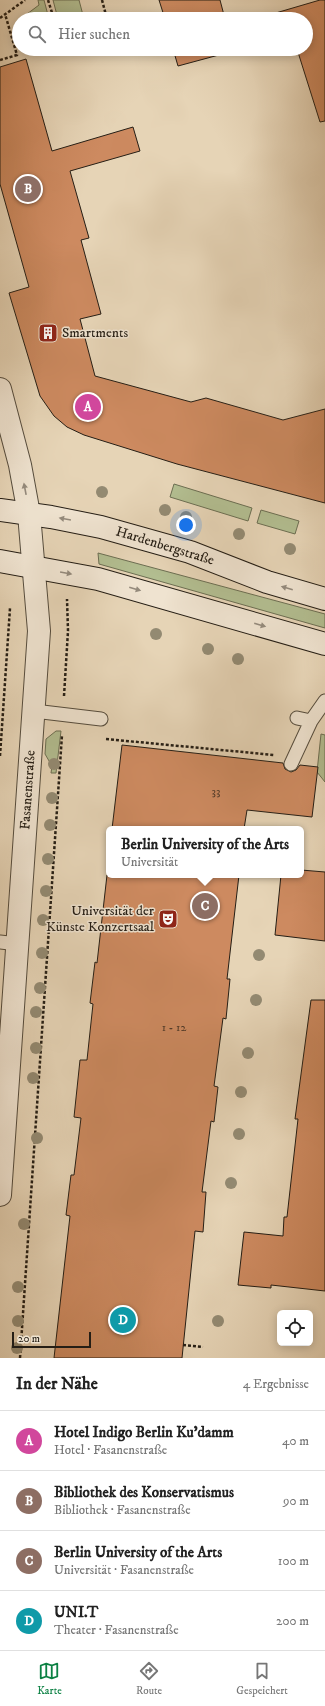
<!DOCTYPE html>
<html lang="de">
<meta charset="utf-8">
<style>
body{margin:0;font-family:"IM FELL DW Pica",serif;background:#f6f6f6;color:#222}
.controls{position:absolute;right:12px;bottom:12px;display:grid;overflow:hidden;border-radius:6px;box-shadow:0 2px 10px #0003}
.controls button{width:36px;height:36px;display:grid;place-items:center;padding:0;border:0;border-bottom:1px solid #e0e0e0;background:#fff;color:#222;font:20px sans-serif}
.scale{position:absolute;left:12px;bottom:10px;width:79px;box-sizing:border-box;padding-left:4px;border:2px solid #251e15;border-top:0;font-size:11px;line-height:14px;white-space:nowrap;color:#251e15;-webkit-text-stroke:3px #efe3d0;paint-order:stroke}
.you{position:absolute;left:186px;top:525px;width:14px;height:14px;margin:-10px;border:3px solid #fff;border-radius:50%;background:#1a73e8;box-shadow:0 0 0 6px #1a73e833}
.badge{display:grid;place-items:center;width:26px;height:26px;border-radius:50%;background:#0b8043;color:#fff;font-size:13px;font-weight:700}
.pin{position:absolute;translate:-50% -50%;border:2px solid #fff;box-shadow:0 1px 4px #0006}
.popup{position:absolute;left:106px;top:826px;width:198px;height:52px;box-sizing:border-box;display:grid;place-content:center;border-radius:6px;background:#fff;filter:drop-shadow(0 1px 3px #0005);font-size:13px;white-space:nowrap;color:#767676}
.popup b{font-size:15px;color:#222}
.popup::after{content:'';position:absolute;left:50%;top:100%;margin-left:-8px;border:8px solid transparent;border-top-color:#fff}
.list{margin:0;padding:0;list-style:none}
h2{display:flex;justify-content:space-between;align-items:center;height:52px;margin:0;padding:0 16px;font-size:17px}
h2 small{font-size:13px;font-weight:400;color:#767676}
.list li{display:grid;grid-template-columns:26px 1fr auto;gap:12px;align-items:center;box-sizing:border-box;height:60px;padding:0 16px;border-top:1px solid #e0e0e0}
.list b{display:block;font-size:15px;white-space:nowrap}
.list p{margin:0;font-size:13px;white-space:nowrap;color:#767676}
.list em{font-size:13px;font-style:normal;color:#767676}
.icon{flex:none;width:22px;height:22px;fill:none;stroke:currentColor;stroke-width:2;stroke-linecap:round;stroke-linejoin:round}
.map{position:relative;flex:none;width:325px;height:1358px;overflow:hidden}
.search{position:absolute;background:#fff;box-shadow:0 2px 10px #0003;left:12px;right:12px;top:12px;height:44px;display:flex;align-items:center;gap:10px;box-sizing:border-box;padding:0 14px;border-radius:22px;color:#767676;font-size:15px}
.sheet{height:292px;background:#fff}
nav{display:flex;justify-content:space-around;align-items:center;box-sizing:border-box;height:56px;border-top:1px solid #e0e0e0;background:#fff;font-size:11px;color:#767676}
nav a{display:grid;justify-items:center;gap:2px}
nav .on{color:#0b8043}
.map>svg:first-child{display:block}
.green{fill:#b2bd90;stroke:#6c6e52}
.building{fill:#cd8a60;stroke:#251e15}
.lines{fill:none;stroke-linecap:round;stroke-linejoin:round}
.service-casing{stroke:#554c3d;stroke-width:15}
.minor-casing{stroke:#554c3d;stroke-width:24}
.tertiary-casing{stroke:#554c3d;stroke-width:24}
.secondary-casing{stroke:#251e15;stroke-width:24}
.path{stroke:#251e15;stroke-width:2.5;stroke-dasharray:3 2;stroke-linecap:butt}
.service{stroke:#efe3d0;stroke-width:13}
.minor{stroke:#efe3d0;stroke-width:22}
.tertiary{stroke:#efe3d0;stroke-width:22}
.secondary{stroke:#efe3d0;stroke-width:22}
.tree{fill:#938a72}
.oneway{fill:#948a7c}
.labels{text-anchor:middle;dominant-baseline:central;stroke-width:3;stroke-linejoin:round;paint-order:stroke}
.number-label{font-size:12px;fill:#4f3928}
.poi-label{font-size:14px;fill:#251e15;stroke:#efe3d0;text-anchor:start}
.street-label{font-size:14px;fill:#251e15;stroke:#efe3d0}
</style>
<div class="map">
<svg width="325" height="1358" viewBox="0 0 325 1358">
<rect width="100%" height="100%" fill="#e6d4b6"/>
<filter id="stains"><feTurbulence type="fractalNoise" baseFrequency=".005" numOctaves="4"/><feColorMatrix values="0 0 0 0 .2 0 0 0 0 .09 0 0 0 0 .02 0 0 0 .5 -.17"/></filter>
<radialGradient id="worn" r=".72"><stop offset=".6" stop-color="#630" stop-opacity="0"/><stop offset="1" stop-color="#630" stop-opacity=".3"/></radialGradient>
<path class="green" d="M 38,0 L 44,0 L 49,19 L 24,19 L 23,17 L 39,5 Z
M 53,0 L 79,0 L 84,19 L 58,19 Z
M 174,484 L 252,508 L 248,521 L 170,497 Z
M 261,510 L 299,521 L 295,534 L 257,523 Z
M 98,553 L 325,614 L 325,628 L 99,564 Z
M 56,731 L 61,731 L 56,773 L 51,773 L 52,766 L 45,754 L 46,739 Z
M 321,734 L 325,735 L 325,782 L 317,772 Z"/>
<path class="building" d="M 159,0 L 220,0 L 225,19 L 165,19 Z
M 320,0 L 325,0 L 325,121 L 320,122 L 297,49 L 306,49 L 306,19 L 237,19 L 261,13 L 262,17 Z
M 173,49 L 241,49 L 178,66 Z
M 26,59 L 52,151 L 133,127 L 140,151 L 70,171 L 89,238 L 81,240 L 101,314 L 80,319 L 95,376 L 191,402 L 206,398 L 283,420 L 325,409 L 325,503 L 177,464 L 84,435 L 67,427 L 54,416 L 40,396 L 9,293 L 29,287 L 0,184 L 0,67 Z
M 122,745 L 283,763 L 285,769 L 291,772 L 296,770 L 300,765 L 318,767 L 312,817 L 247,810 L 244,829 L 112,829 Z
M 301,870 L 325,872 L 325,941 L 275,935 L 281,875 L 301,875 Z
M 107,875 L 239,875 L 227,979 L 230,979 L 226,1019 L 223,1018 L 214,1086 L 218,1087 L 214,1122 L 211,1121 L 202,1192 L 206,1192 L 203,1232 L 195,1231 L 182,1358 L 54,1358 L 70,1216 L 66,1215 L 71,1175 L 74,1175 L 81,1118 L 74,1117 L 80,1060 L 87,1060 L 93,1004 L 90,1003 L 95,962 L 97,963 Z
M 311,1000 L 325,1000 L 325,1291 L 271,1285 L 271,1288 L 238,1285 L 244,1232 L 283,1236 L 284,1217 L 287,1217 L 298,1119 L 295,1119 Z"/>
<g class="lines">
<g class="service-casing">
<path id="service" d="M 34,711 L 101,719
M 297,718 L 311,721
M 291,764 L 311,721 L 325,701
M 0,942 L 18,944"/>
</g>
<g class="minor-casing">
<path id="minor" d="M 0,389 L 20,465 L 29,514"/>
</g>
<g class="tertiary-casing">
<path id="tertiary" d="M 0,1195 L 39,631 L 29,514"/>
</g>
<g class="secondary-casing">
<path id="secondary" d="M 0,510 L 51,517 L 101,527 L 190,552 L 267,582 L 325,599
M 0,561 L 98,579 L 325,644"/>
</g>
<path class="path" d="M 48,0 L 54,19
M 102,0 L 107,19
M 0,18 L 25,0
M 0,60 L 17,55 L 5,14
M 64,696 L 68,631 L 67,599
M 106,739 L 274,755
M 0,756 L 10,608
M 183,1345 L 203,1347
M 20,1358 L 62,735"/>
<use href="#service" class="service"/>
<use href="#minor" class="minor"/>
<use href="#tertiary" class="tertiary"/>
<use href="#secondary" class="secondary"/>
</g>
<g class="tree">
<circle cx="102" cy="492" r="6"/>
<circle cx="165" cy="510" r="6"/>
<circle cx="186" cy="517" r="6"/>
<circle cx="239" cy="534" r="6"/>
<circle cx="290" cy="549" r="6"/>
<circle cx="156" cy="634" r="6"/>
<circle cx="208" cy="649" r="6"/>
<circle cx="238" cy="659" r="6"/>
<circle cx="54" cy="764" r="6"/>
<circle cx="52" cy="798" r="6"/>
<circle cx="50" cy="825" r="6"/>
<circle cx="48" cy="859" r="6"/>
<circle cx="46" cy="891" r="6"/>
<circle cx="43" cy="920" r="6"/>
<circle cx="42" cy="953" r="6"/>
<circle cx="259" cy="955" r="6"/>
<circle cx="40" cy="988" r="6"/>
<circle cx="256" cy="1000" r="6"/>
<circle cx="36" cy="1012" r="6"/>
<circle cx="36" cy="1048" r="6"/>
<circle cx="248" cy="1053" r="6"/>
<circle cx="33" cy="1078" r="6"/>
<circle cx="241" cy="1092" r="6"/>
<circle cx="239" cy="1134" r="6"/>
<circle cx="37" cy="1138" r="6"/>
<circle cx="231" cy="1183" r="6"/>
<circle cx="24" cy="1224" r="6"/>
<circle cx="18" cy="1287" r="6"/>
<circle cx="18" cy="1321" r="6"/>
<circle cx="218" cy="1321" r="6"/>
<circle cx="17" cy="1348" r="6"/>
</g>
<defs><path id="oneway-solid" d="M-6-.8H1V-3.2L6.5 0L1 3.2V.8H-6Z"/></defs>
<g class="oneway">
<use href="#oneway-solid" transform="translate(25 489) rotate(-101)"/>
<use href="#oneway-solid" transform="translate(65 519) rotate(-170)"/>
<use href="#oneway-solid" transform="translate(66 573) rotate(10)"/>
<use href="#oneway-solid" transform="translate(287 588) rotate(-164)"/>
<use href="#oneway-solid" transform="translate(135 589) rotate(16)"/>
<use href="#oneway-solid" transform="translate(260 625) rotate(16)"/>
</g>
<defs>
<g id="building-square" transform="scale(1)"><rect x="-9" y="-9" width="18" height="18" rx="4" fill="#8f2418" stroke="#efe3d0"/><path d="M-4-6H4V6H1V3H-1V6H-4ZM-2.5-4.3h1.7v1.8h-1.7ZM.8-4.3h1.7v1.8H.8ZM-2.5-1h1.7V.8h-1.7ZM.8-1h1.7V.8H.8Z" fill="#fff"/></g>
<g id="theatre-square" transform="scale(1)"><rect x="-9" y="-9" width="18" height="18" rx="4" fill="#8f2418" stroke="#efe3d0"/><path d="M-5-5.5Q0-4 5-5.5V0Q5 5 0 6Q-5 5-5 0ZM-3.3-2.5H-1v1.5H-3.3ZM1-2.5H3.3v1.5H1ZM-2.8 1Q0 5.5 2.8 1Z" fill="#fff"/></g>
</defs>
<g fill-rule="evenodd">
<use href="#building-square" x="48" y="333"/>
<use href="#theatre-square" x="168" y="919"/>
</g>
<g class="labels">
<g class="number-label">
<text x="216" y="791">33</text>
<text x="174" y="1027">1 - 12</text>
</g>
<g class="poi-label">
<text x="62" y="333">Smartments</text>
<text x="154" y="911" text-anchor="end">Universität der<tspan x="154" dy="16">Künste Konzertsaal</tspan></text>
</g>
<g class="street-label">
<text transform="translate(165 546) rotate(17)">Hardenbergstraße</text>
<text transform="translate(28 790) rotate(-86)">Fasanenstraße</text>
</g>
</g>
<rect width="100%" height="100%" filter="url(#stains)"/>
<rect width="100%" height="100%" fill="url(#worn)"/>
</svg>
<div class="controls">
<button><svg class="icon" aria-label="locate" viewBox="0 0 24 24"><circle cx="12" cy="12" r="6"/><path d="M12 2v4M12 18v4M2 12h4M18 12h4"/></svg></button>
</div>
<div class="scale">20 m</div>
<div class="you"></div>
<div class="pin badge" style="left:88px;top:407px;background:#d1479c">A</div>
<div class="pin badge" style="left:28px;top:189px;background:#8d6e63">B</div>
<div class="pin badge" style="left:205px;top:906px;background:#8d6e63">C</div>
<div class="popup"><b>Berlin University of the Arts</b>Universität</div>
<div class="pin badge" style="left:123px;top:1320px;background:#0f9aa8">D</div>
<div class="search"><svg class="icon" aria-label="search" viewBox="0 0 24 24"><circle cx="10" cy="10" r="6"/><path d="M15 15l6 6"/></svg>Hier suchen</div>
</div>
<section class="sheet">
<h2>In der Nähe<small>4 Ergebnisse</small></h2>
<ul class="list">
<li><span class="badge" style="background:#d1479c">A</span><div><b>Hotel Indigo Berlin Ku'damm</b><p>Hotel · Fasanenstraße</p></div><em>40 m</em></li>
<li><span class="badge" style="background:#8d6e63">B</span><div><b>Bibliothek des Konservatismus</b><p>Bibliothek · Fasanenstraße</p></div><em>90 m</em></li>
<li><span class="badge" style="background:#8d6e63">C</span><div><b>Berlin University of the Arts</b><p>Universität · Fasanenstraße</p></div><em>100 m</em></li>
<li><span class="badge" style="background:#0f9aa8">D</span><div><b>UNI.T</b><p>Theater · Fasanenstraße</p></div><em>200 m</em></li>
</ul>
</section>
<nav>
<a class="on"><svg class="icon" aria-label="map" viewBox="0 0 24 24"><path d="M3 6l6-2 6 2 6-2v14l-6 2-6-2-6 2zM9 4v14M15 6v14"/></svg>Karte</a>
<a><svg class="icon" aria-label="directions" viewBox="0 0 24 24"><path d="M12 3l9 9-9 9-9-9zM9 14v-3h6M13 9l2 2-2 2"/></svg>Route</a>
<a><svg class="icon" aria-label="saved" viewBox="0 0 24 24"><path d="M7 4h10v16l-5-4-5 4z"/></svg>Gespeichert</a>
</nav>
